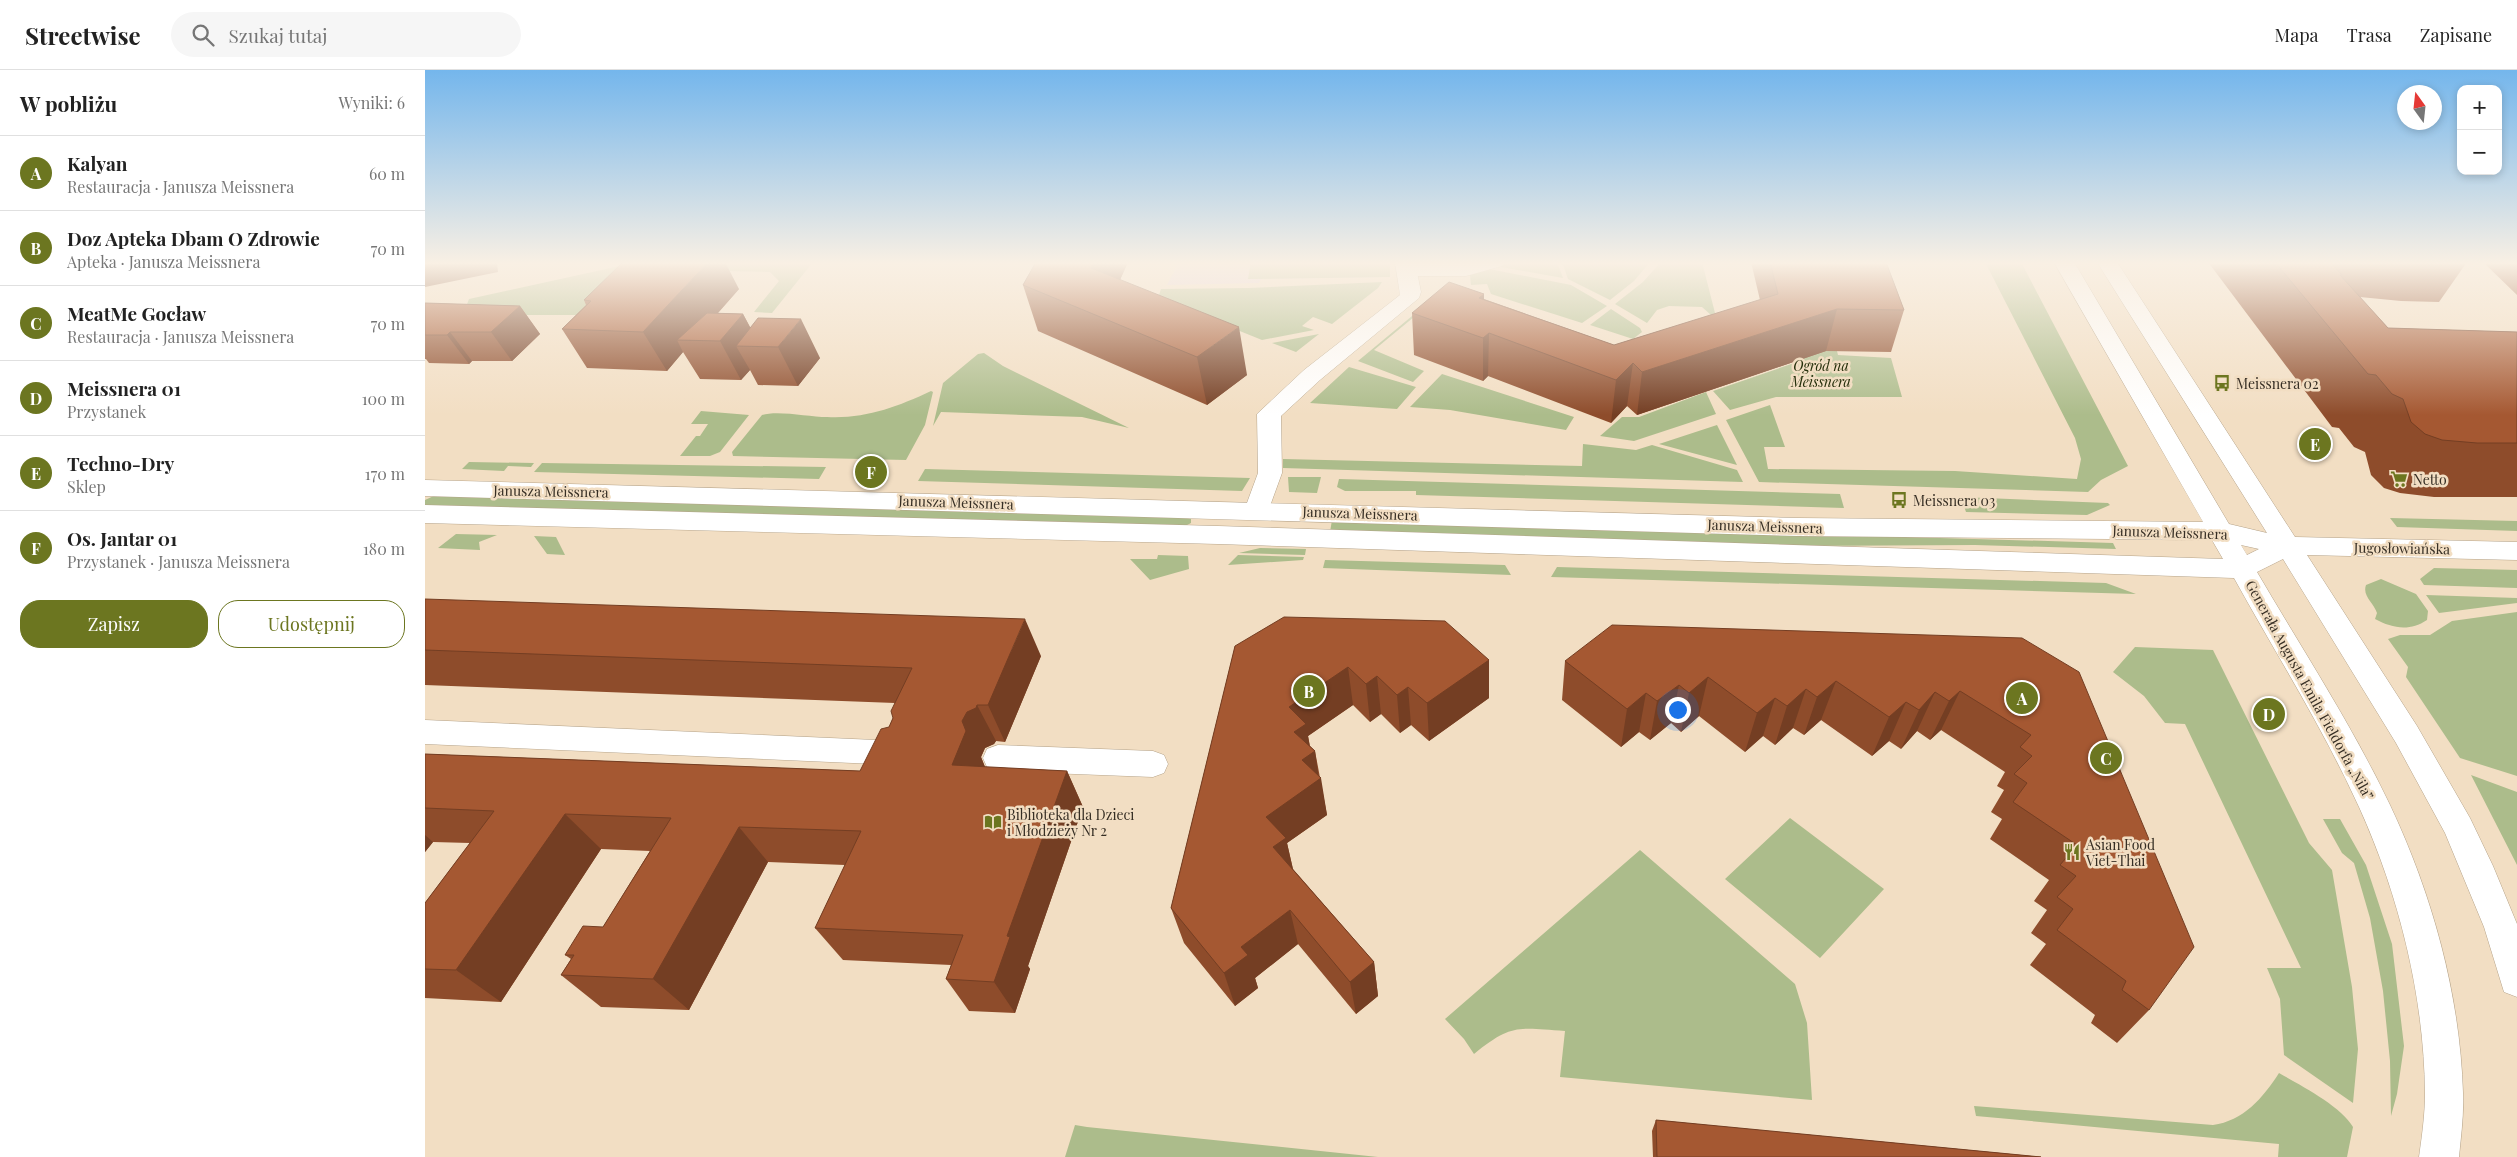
<!DOCTYPE html>
<html lang="pl">
<meta charset="utf-8">
<style>
body{margin:0;font-family:"Playfair Display",serif;background:#f6f6f6;color:#222}
.controls{position:absolute;right:15px;top:15px;display:grid;overflow:hidden;border-radius:10px;box-shadow:0 2px 8px #0003}
.controls button{width:45px;height:45px;display:grid;place-items:center;padding:0;border:0;border-bottom:1px solid #e0e0e0;background:#fff;color:#222;font:25px sans-serif}
.compass{position:absolute;left:1972px;top:15px;width:45px;height:45px;border-radius:50%;background:#fff;box-shadow:0 2px 8px #0003;rotate:345deg}
.you{position:absolute;left:1252px;top:639px;width:18px;height:18px;margin:-12px;border:4px solid #fff;border-radius:50%;background:#1a73e8;box-shadow:0 0 0 8px #1a73e833}
.badge{display:grid;place-items:center;width:32px;height:32px;border-radius:50%;background:#6c7620;color:#fff;font-size:16px;font-weight:700}
.pin{position:absolute;translate:-50% -50%;border:2px solid #fff;box-shadow:0 1px 5px #0006}
.list{margin:0;padding:0;list-style:none}
h2{display:flex;justify-content:space-between;align-items:center;height:65px;margin:0;padding:0 20px;font-size:21px}
h2 small{font-size:16px;font-weight:400;color:#767676}
.list li{display:grid;grid-template-columns:32px 1fr auto;gap:15px;align-items:center;box-sizing:border-box;height:75px;padding:0 20px;border-top:1px solid #e0e0e0}
.list b{display:block;font-size:19px;white-space:nowrap}
.list p{margin:0;font-size:16px;white-space:nowrap;color:#767676}
.list em{font-size:16px;font-style:normal;color:#767676}
.actions{display:flex;gap:10px;padding:15px 20px}
.actions a{flex:1;padding:11px 0;border:1px solid #6c7620;border-radius:20px;text-align:center;font-size:18px;color:#6c7620}
.actions .main{background:#6c7620;color:#fff}
.icon{flex:none;width:28px;height:28px;fill:none;stroke:currentColor;stroke-width:2;stroke-linecap:round;stroke-linejoin:round}
.map{position:relative;flex:none;width:2092px;height:1087px;overflow:hidden}
header{display:flex;align-items:center;gap:30px;box-sizing:border-box;height:70px;padding:0 25px;background:#fff;border-bottom:1px solid #e0e0e0}
header strong{font-size:24px}
nav{display:flex;gap:28px;margin-inline-start:auto;font-size:18px}
.search{width:350px;height:45px;background:#f6f6f6;display:flex;align-items:center;gap:12px;box-sizing:border-box;padding:0 18px;border-radius:28px;color:#767676;font-size:19px}
main{display:flex}
aside{flex:1;background:#fff}
.map>svg:first-child{display:block}
.education{fill:#e5d0df}
.green{fill:#acbc8b}
.lines{fill:none;stroke-linecap:round;stroke-linejoin:round}
.pedestrian-casing{stroke:#b5a389;stroke-width:1}
.minor-casing{stroke:#b5a389;stroke-width:1}
.tertiary-casing{stroke:#b5a389;stroke-width:1}
.pedestrian{fill:#fff;fill-rule:evenodd}
.minor{fill:#fff;fill-rule:evenodd}
.tertiary{fill:#fff;fill-rule:evenodd}
.wall{fill:#8e4c2b}
.shaded-wall{fill:#743e23}
.building{fill:#a55832;stroke:#743e23}
.labels{text-anchor:middle;dominant-baseline:central;stroke-width:5;stroke-linejoin:round;paint-order:stroke}
.park-label{font-size:14px;font-style:italic;fill:#252f0b;stroke:#f2dec3}
.poi-label{font-size:14px;fill:#362e24;stroke:#f2dec3;text-anchor:start}
.street-label{font-size:14px;fill:#362e24;stroke:#f2dec3}
</style>
<header>
<strong>Streetwise</strong>
<div class="search"><svg class="icon" aria-label="search" viewBox="0 0 24 24"><circle cx="10" cy="10" r="6"/><path d="M15 15l6 6"/></svg>Szukaj tutaj</div>
<nav><a>Mapa</a><a>Trasa</a><a>Zapisane</a></nav>
</header>
<main>
<aside>
<h2>W pobliżu<small>Wyniki: 6</small></h2>
<ul class="list">
<li><span class="badge">A</span><div><b>Kalyan</b><p>Restauracja · Janusza Meissnera</p></div><em>60 m</em></li>
<li><span class="badge">B</span><div><b>Doz Apteka Dbam O Zdrowie</b><p>Apteka · Janusza Meissnera</p></div><em>70 m</em></li>
<li><span class="badge">C</span><div><b>MeatMe Gocław</b><p>Restauracja · Janusza Meissnera</p></div><em>70 m</em></li>
<li><span class="badge">D</span><div><b>Meissnera 01</b><p>Przystanek</p></div><em>100 m</em></li>
<li><span class="badge">E</span><div><b>Techno-Dry</b><p>Sklep</p></div><em>170 m</em></li>
<li><span class="badge">F</span><div><b>Os. Jantar 01</b><p>Przystanek · Janusza Meissnera</p></div><em>180 m</em></li>
</ul>
<div class="actions"><a class="main">Zapisz</a><a>Udostępnij</a></div>
</aside>
<div class="map">
<svg width="2092" height="1087" viewBox="0 0 2092 1087">
<rect width="100%" height="100%" fill="#f2dec3"/>
<path class="education" d="M 754,192 L 965,192 L 965,207 L 836,209 L 834,213 L 742,215 Z"/>
<path class="green" d="M 241,192 L 388,192 L 347,243 L 329,242 L 354,211 L 345,202 L 299,201 Z
M 826,192 L 965,192 L 965,207 L 823,209 Z
M 1083,192 L 1132,192 L 1138,208 L 1070,196 Z
M 1137,192 L 1225,192 L 1209,211 L 1185,230 L 1143,209 Z
M 1236,192 L 1277,192 L 1290,243 L 1286,245 L 1277,237 L 1244,236 L 1232,240 L 1222,253 L 1190,234 L 1218,212 Z
M 1560,192 L 1596,192 L 1703,396 L 1676,410 L 1663,422 L 1334,412 L 1301,350 L 1345,335 L 1360,377 L 1339,377 L 1343,399 L 1530,401 L 1652,409 L 1656,389 L 1650,368 Z
M 204,194 L 153,245 L 38,245 L 44,229 Z
M 1059,198 L 1146,215 L 1182,236 L 1157,253 L 1066,224 L 1062,214 L 1046,215 L 1045,205 Z
M 957,212 L 953,218 L 907,254 L 888,247 L 877,256 L 889,260 L 837,270 L 733,228 L 736,219 L 824,218 Z
M 999,236 L 995,242 L 949,280 L 999,301 L 988,312 L 933,291 Z
M 1186,239 L 1215,258 L 1217,262 L 1208,269 L 1165,255 Z
M 894,264 L 871,282 L 847,273 Z
M 1409,269 L 1413,285 L 1466,288 L 1477,327 L 1351,327 L 1305,340 L 1288,321 L 1375,291 L 1372,287 Z
M 559,283 L 578,296 L 704,358 L 657,347 L 516,342 L 508,356 L 518,313 L 553,284 Z
M 924,297 L 991,317 L 972,339 L 885,333 Z
M 1017,304 L 1149,347 L 1141,360 L 1025,340 L 985,337 Z
M 506,321 L 508,322 L 500,355 L 481,390 L 308,386 L 307,382 L 337,345 C 353,340 384,347 402,347 C 440,349 472,337 506,321 Z
M 1281,322 L 1291,344 L 1209,371 L 1175,366 L 1197,347 L 1214,347 Z
M 276,341 L 324,345 L 295,382 L 285,386 L 255,386 L 271,366 L 275,366 L 283,354 L 266,354 Z
M 1292,355 L 1312,395 L 1234,374 Z
M 1158,374 L 1211,380 L 1227,375 L 1312,400 L 1318,412 L 858,398 L 858,389 L 1157,396 Z
M 44,392 L 109,393 L 106,397 L 83,396 L 79,401 L 37,399 Z
M 117,393 L 401,397 L 394,409 L 109,402 Z
M 500,399 L 825,408 L 817,421 L 493,411 Z
M 863,407 L 896,407 L 892,423 L 864,422 Z
M 914,409 L 1415,424 L 1419,438 L 991,425 L 991,421 L 920,421 L 912,417 Z
M 13,424 L 760,447 L 766,449 L 766,453 L 760,456 L 0,436 L 0,430 Z
M 1536,427 L 1683,433 L 1685,435 L 1662,445 L 1541,442 Z
M 1965,448 L 2092,451 L 2092,461 L 1972,457 Z
M 907,450 L 1688,473 L 1691,479 L 1550,475 L 1368,476 L 905,462 Z
M 31,464 L 72,465 L 54,472 L 55,480 L 13,478 Z
M 109,466 L 131,467 L 140,485 L 122,484 Z
M 835,478 L 881,479 L 880,485 L 814,483 Z
M 733,485 L 763,486 L 764,499 L 725,510 L 705,489 L 732,489 Z
M 813,485 L 879,487 L 878,490 L 803,495 Z
M 900,490 L 1080,495 L 1086,505 L 898,498 Z
M 1132,497 L 1681,513 L 1711,524 L 1126,507 Z
M 2009,498 L 2092,500 L 2092,518 L 1999,515 L 1995,509 Z
M 1956,509 L 1991,524 L 2003,541 L 2002,550 C 1984,562 1967,558 1950,549 L 1952,543 C 1949,533 1937,526 1941,515 Z
M 2001,525 L 2092,528 L 2092,533 L 2014,543 Z
M 2092,542 L 2092,706 L 2035,688 L 1981,607 L 1983,597 L 1963,569 L 1975,565 L 2005,565 L 2027,551 Z
M 1710,577 L 1788,580 L 1884,773 L 1907,800 L 1927,917 L 1933,979 L 1928,1033 L 1859,985 L 1855,929 L 1842,898 L 1876,898 L 1760,654 L 1740,653 L 1719,626 L 1688,602 Z
M 2046,705 L 2092,722 L 2092,795 Z
M 1365,748 L 1459,819 L 1395,888 L 1300,809 Z
M 1898,749 L 1915,749 L 1941,795 L 1967,874 L 1979,976 L 1972,1024 L 1966,1046 L 1965,991 L 1958,921 L 1945,848 L 1929,793 L 1917,783 Z
M 1215,780 L 1370,914 L 1382,953 L 1387,1030 L 1135,1007 L 1140,961 C 1094,958 1087,953 1049,984 L 1039,969 L 1020,949 Z
M 1854,1003 C 1875,1015 1916,1036 1928,1057 L 1922,1087 L 1853,1087 L 1854,1074 L 1551,1046 L 1549,1036 L 1788,1055 C 1818,1051 1838,1028 1854,1003 Z
M 650,1055 L 662,1057 L 953,1087 L 640,1087 Z"/>
<g class="lines">
<g class="pedestrian-casing">
<path id="pedestrian" d="M 1046,192 L 1080,192 L 1077,196 L 1041,206 L 982,206 L 975,204 L 972,200 L 975,196 L 982,194 Z"/>
</g>
<g class="minor-casing">
<path id="minor" d="M 970,192 L 990,192 L 996,222 L 994,228 L 895,310 L 856,346 L 857,403 L 841,447 L 832,449 L 823,447 L 819,441 L 833,403 L 832,344 L 879,300 L 975,225 Z
M 0,650 L 473,671 L 484,674 L 488,683 L 484,692 L 473,695 L 0,674 Z
M 573,675 L 728,681 L 739,685 L 743,694 L 739,703 L 728,707 L 573,701 L 562,697 L 558,688 L 562,679 Z"/>
</g>
<g class="tertiary-casing">
<path id="tertiary" d="M 1629,192 L 1649,192 L 1804,454 L 1842,463 L 1672,192 L 1692,192 L 1870,467 L 2092,472 L 2092,490 L 1882,485 L 1992,656 L 2045,748 L 2068,796 L 2092,854 L 2092,927 L 2079,922 L 2059,857 L 2020,763 L 1971,673 L 1858,489 L 1832,502 C 1877,579 1927,655 1965,735 C 2007,824 2035,924 2038,1023 C 2039,1044 2036,1066 2034,1087 L 1994,1087 C 1997,1066 2000,1044 2000,1023 C 1999,926 1974,825 1934,737 C 1898,658 1851,584 1809,508 L 793,474 L 0,453 L 0,435 L 793,456 L 1798,489 L 1787,470 L 1374,466 L 0,426 L 0,410 L 1374,448 L 1778,452 ZM 1816,475 L 1834,479 L 1822,485 Z"/>
</g>
<use href="#pedestrian" class="pedestrian"/>
<use href="#minor" class="minor"/>
<use href="#tertiary" class="tertiary"/>
</g>
<path class="wall" d="M 611,192 L 703,192 L 695,210 L 822,305 L 782,335 L 613,261 L 598,215 Z
M 1326,192 L 1461,192 L 1479,240 L 1466,282 L 1401,281 L 1212,345 L 1202,336 L 1186,353 L 1063,306 L 1058,311 L 989,285 L 987,243 L 1059,224 L 1059,229 L 1189,275 L 1335,230 Z
M 1783,192 L 2042,192 L 2014,232 L 1976,231 L 1935,227 L 1963,258 L 2092,262 L 2092,427 L 2009,427 L 1975,423 L 1959,418 L 1946,405 L 1940,382 L 1929,377 L 1914,358 L 1907,357 Z
M 2058,192 L 2092,192 L 2092,225 Z
M 314,219 L 293,243 L 318,244 L 325,257 L 395,288 L 373,316 L 333,315 L 325,300 L 316,310 L 275,309 L 258,282 L 242,301 L 162,298 L 137,259 L 161,235 L 159,230 Z
M 0,233 L 95,236 L 115,264 L 87,291 L 47,291 L 44,294 L 4,293 L 1,289 L 0,289 Z
M 0,529 L 616,586 L 580,672 L 571,671 L 569,674 L 560,678 L 556,687 L 560,697 L 642,701 L 658,737 L 603,896 L 605,899 L 590,943 L 544,941 L 521,909 L 526,895 L 418,890 L 390,858 L 420,795 L 343,792 L 264,940 L 176,937 L 136,905 L 146,889 L 140,885 L 178,857 L 225,781 L 176,779 L 76,932 L 0,928 L 0,833 L 45,773 L 8,772 L 0,782 L 0,684 L 435,701 L 464,657 L 468,648 L 470,633 L 0,615 Z
M 1597,568 L 1724,940 L 1692,973 L 1666,953 L 1670,945 L 1605,895 L 1621,874 L 1606,863 L 1622,840 L 1609,831 L 1624,810 L 1565,769 L 1577,749 L 1566,742 L 1579,720 L 1572,716 L 1580,702 L 1516,660 L 1505,670 L 1492,661 L 1476,679 L 1464,671 L 1447,686 L 1396,650 L 1379,665 L 1368,658 L 1350,675 L 1338,666 L 1320,682 L 1274,646 L 1256,662 L 1246,653 L 1225,670 L 1214,662 L 1196,677 L 1137,630 L 1140,591 Z
M 810,576 L 1064,590 L 1064,628 L 1004,671 L 986,655 L 975,663 L 956,644 L 945,652 L 928,635 L 883,666 L 885,676 L 890,681 L 902,745 L 862,773 L 868,799 L 949,892 L 953,926 L 931,944 L 873,874 L 830,908 L 833,918 L 810,936 L 759,873 L 746,838 Z
M 1231,1050 L 1616,1087 L 1228,1087 L 1227,1061 Z"/>
<path class="shaded-wall" d="M 0,192 L 72,192 L 73,202 L 0,217 Z
M 283,192 L 300,192 L 314,219 L 268,271 L 252,270 L 258,282 L 242,301 L 218,262 Z
M 669,192 L 703,192 L 679,245 L 666,198 Z
M 1059,224 L 1058,266 L 1054,228 Z
M 95,236 L 115,264 L 87,291 L 66,262 Z
M 1412,239 L 1401,281 L 1212,345 L 1217,302 Z
M 318,244 L 335,276 L 311,276 L 325,300 L 316,310 L 295,271 Z
M 376,249 L 395,288 L 373,316 L 353,277 Z
M 814,257 L 822,305 L 782,335 L 772,287 Z
M 25,262 L 47,291 L 44,294 L 22,265 Z
M 1064,263 L 1063,306 L 1058,311 L 1058,268 Z
M 1208,293 L 1202,336 L 1186,353 L 1191,310 Z
M 600,549 L 616,586 L 580,672 L 563,635 Z
M 1064,590 L 1064,628 L 1004,671 L 1002,633 Z
M 923,597 L 928,635 L 883,666 L 886,684 L 890,681 L 894,709 L 896,708 L 902,745 L 862,773 L 869,804 L 857,813 L 841,747 L 876,699 L 864,637 Z
M 952,606 L 956,644 L 945,652 L 941,614 Z
M 1283,607 L 1274,646 L 1256,662 L 1264,623 Z
M 1411,611 L 1396,650 L 1379,665 L 1392,627 Z
M 1254,615 L 1246,653 L 1225,670 L 1232,631 Z
M 983,617 L 986,655 L 975,663 L 972,625 Z
M 1381,619 L 1368,658 L 1350,675 L 1362,636 Z
M 1535,621 L 1516,660 L 1505,670 L 1524,631 Z
M 1510,622 L 1492,661 L 1476,679 L 1494,640 Z
M 1221,623 L 1214,662 L 1196,677 L 1202,639 Z
M 1350,628 L 1338,666 L 1320,682 L 1332,643 Z
M 1481,632 L 1464,671 L 1447,686 L 1464,647 Z
M 552,635 L 571,671 L 569,674 L 560,678 L 556,687 L 560,697 L 527,695 L 537,651 L 542,642 Z
M 642,701 L 658,737 L 603,896 L 605,899 L 590,943 L 569,912 L 582,866 Z
M 140,744 L 176,779 L 76,932 L 31,900 Z
M 314,757 L 343,792 L 264,940 L 228,909 Z
M 0,765 L 8,772 L 0,782 Z
M 865,840 L 873,874 L 830,908 L 833,918 L 810,936 L 799,903 L 816,877 Z
M 949,892 L 953,926 L 931,944 L 925,912 Z"/>
<path class="building" d="M 198,192 L 283,192 L 218,262 L 137,259 L 166,231 L 159,230 Z
M 611,192 L 669,192 L 666,198 L 814,257 L 772,287 L 598,215 Z
M 1345,192 L 1461,192 L 1479,240 L 1412,239 L 1217,302 L 1208,293 L 1191,310 L 1064,263 L 1058,268 L 987,243 L 1024,212 L 1059,224 L 1054,228 L 1189,275 L 1353,224 Z
M 1850,192 L 1905,192 L 1917,205 L 1915,205 L 1963,258 L 2092,262 L 2092,373 L 2052,373 L 2017,370 L 2000,364 L 1986,352 L 1978,329 L 1967,324 L 1951,305 L 1943,304 Z
M 0,233 L 95,236 L 66,262 L 25,262 L 22,265 L 0,265 Z
M 282,243 L 318,244 L 295,271 L 252,270 Z
M 333,248 L 376,249 L 353,277 L 311,276 Z
M 0,529 L 600,549 L 563,635 L 552,635 L 551,638 L 542,642 L 537,651 L 541,661 L 527,695 L 642,701 L 582,866 L 585,867 L 569,912 L 521,909 L 538,865 L 390,858 L 436,761 L 314,757 L 228,909 L 136,905 L 149,885 L 140,885 L 158,856 L 178,857 L 246,748 L 140,744 L 31,900 L 0,899 L 0,833 L 69,741 L 0,738 L 0,684 L 435,701 L 456,659 L 464,657 L 468,648 L 466,641 L 487,598 L 0,580 Z
M 859,547 L 1020,551 L 1064,590 L 1002,633 L 983,617 L 972,625 L 952,606 L 941,614 L 923,597 L 864,637 L 881,654 L 869,662 L 890,681 L 877,690 L 896,708 L 841,747 L 861,768 L 848,777 L 949,892 L 925,912 L 865,840 L 816,877 L 823,885 L 799,903 L 746,838 L 810,576 Z
M 1187,555 L 1597,568 L 1654,602 L 1769,877 L 1724,940 L 1697,920 L 1701,911 L 1632,860 L 1648,839 L 1632,827 L 1651,806 L 1635,795 L 1652,775 L 1588,732 L 1602,713 L 1589,704 L 1607,686 L 1595,677 L 1606,665 L 1535,621 L 1524,631 L 1510,622 L 1494,640 L 1481,632 L 1464,647 L 1411,611 L 1392,627 L 1381,619 L 1362,636 L 1350,628 L 1332,643 L 1283,607 L 1264,623 L 1254,615 L 1232,631 L 1221,623 L 1202,639 L 1140,591 Z
M 1231,1050 L 1616,1087 L 1232,1087 Z"/>
<linearGradient id="sky" x2="0" y2="1"><stop stop-color="#74b6ec"/><stop offset="0.56" stop-color="#f9f0e4"/><stop offset="1" stop-color="#f9f0e4" stop-opacity="0"/></linearGradient>
<rect width="2092" height="345" fill="url(#sky)"/>
<defs>
<g id="bus-bare" transform="scale(1.35)"><path d="M-5-6H5V4H4V6H2V4H-2V6H-4V4H-5ZM-3.5-4V0h7V-4ZM-3.5 1.2v1.5H-2V1.2ZM2 1.2v1.5H3.5V1.2Z" fill="#6c7620" stroke="#f2dec3" stroke-width="2.5" paint-order="stroke"/></g>
<g id="supermarket-bare" transform="scale(1.35)"><path d="M-6-5.5h2.5l.6 2H6L4.5 2H-2.5L-4.4-4H-6ZM-1.5 3.2a1.3 1.3 0 1 0 .1 0ZM3 3.2a1.3 1.3 0 1 0 .1 0Z" fill="#6c7620" stroke="#f2dec3" stroke-width="2.5" paint-order="stroke"/></g>
<g id="library-bare" transform="scale(1.35)"><path d="M-6-4Q-3-5.5-.7-3.5V5Q-3 3-6 4ZM6-4Q3-5.5 .7-3.5V5Q3 3 6 4Z" fill="#6c7620" stroke="#f2dec3" stroke-width="2.5" paint-order="stroke"/></g>
<g id="restaurant-bare" transform="scale(1.35)"><path d="M-5-6h1v4h1v-4h1v4h1v-4h1v5L-1.5 .5V6h-2V.5L-5-1ZM5-6V6H3V1.5H1.5Q1.5-4 5-6Z" fill="#6c7620" stroke="#f2dec3" stroke-width="2.5" paint-order="stroke"/></g>
</defs>
<g fill-rule="evenodd">
<use href="#bus-bare" x="1797" y="313"/>
<use href="#supermarket-bare" x="1974" y="409"/>
<use href="#bus-bare" x="1474" y="430"/>
<use href="#library-bare" x="568" y="752"/>
<use href="#restaurant-bare" x="1647" y="782"/>
</g>
<g class="labels">
<g class="park-label">
<text x="1396" y="295">Ogród na<tspan x="1396" dy="16">Meissnera</tspan></text>
</g>
<g class="poi-label">
<text x="1811" y="313">Meissnera 02</text>
<text x="1988" y="409">Netto</text>
<text x="1488" y="430">Meissnera 03</text>
<text x="582" y="744">Biblioteka dla Dzieci<tspan x="582" dy="16">i Młodzieży Nr 2</tspan></text>
<text x="1661" y="774">Asian Food<tspan x="1661" dy="16">Viet-Thai</tspan></text>
</g>
<g class="street-label">
<text transform="translate(126 421) rotate(1)">Janusza Meissnera</text>
<text transform="translate(531 432) rotate(2)">Janusza Meissnera</text>
<text transform="translate(935 443) rotate(2)">Janusza Meissnera</text>
<text transform="translate(1340 456) rotate(2)">Janusza Meissnera</text>
<text transform="translate(1745 462) rotate(2)">Janusza Meissnera</text>
<text transform="translate(1977 478) rotate(1)">Jugosłowiańska</text>
<text transform="translate(1885 620) rotate(61)">Generała Augusta Emila Fieldorfa „Nila”</text>
</g>
</g>
</svg>
<div class="controls">
<button>+</button>
<button>−</button>
</div>
<svg class="compass" viewBox="-18 -18 36 36"><path d="M0-13l5 13h-10z" fill="#e53935"/><path d="M0 13l5-13h-10z" fill="#767676"/></svg>
<div class="you"></div>
<div class="pin badge" style="left:1597px;top:628px">A</div>
<div class="pin badge" style="left:884px;top:621px">B</div>
<div class="pin badge" style="left:1681px;top:688px">C</div>
<div class="pin badge" style="left:1844px;top:644px">D</div>
<div class="pin badge" style="left:1890px;top:374px">E</div>
<div class="pin badge" style="left:446px;top:402px">F</div>
</div>
</main>
